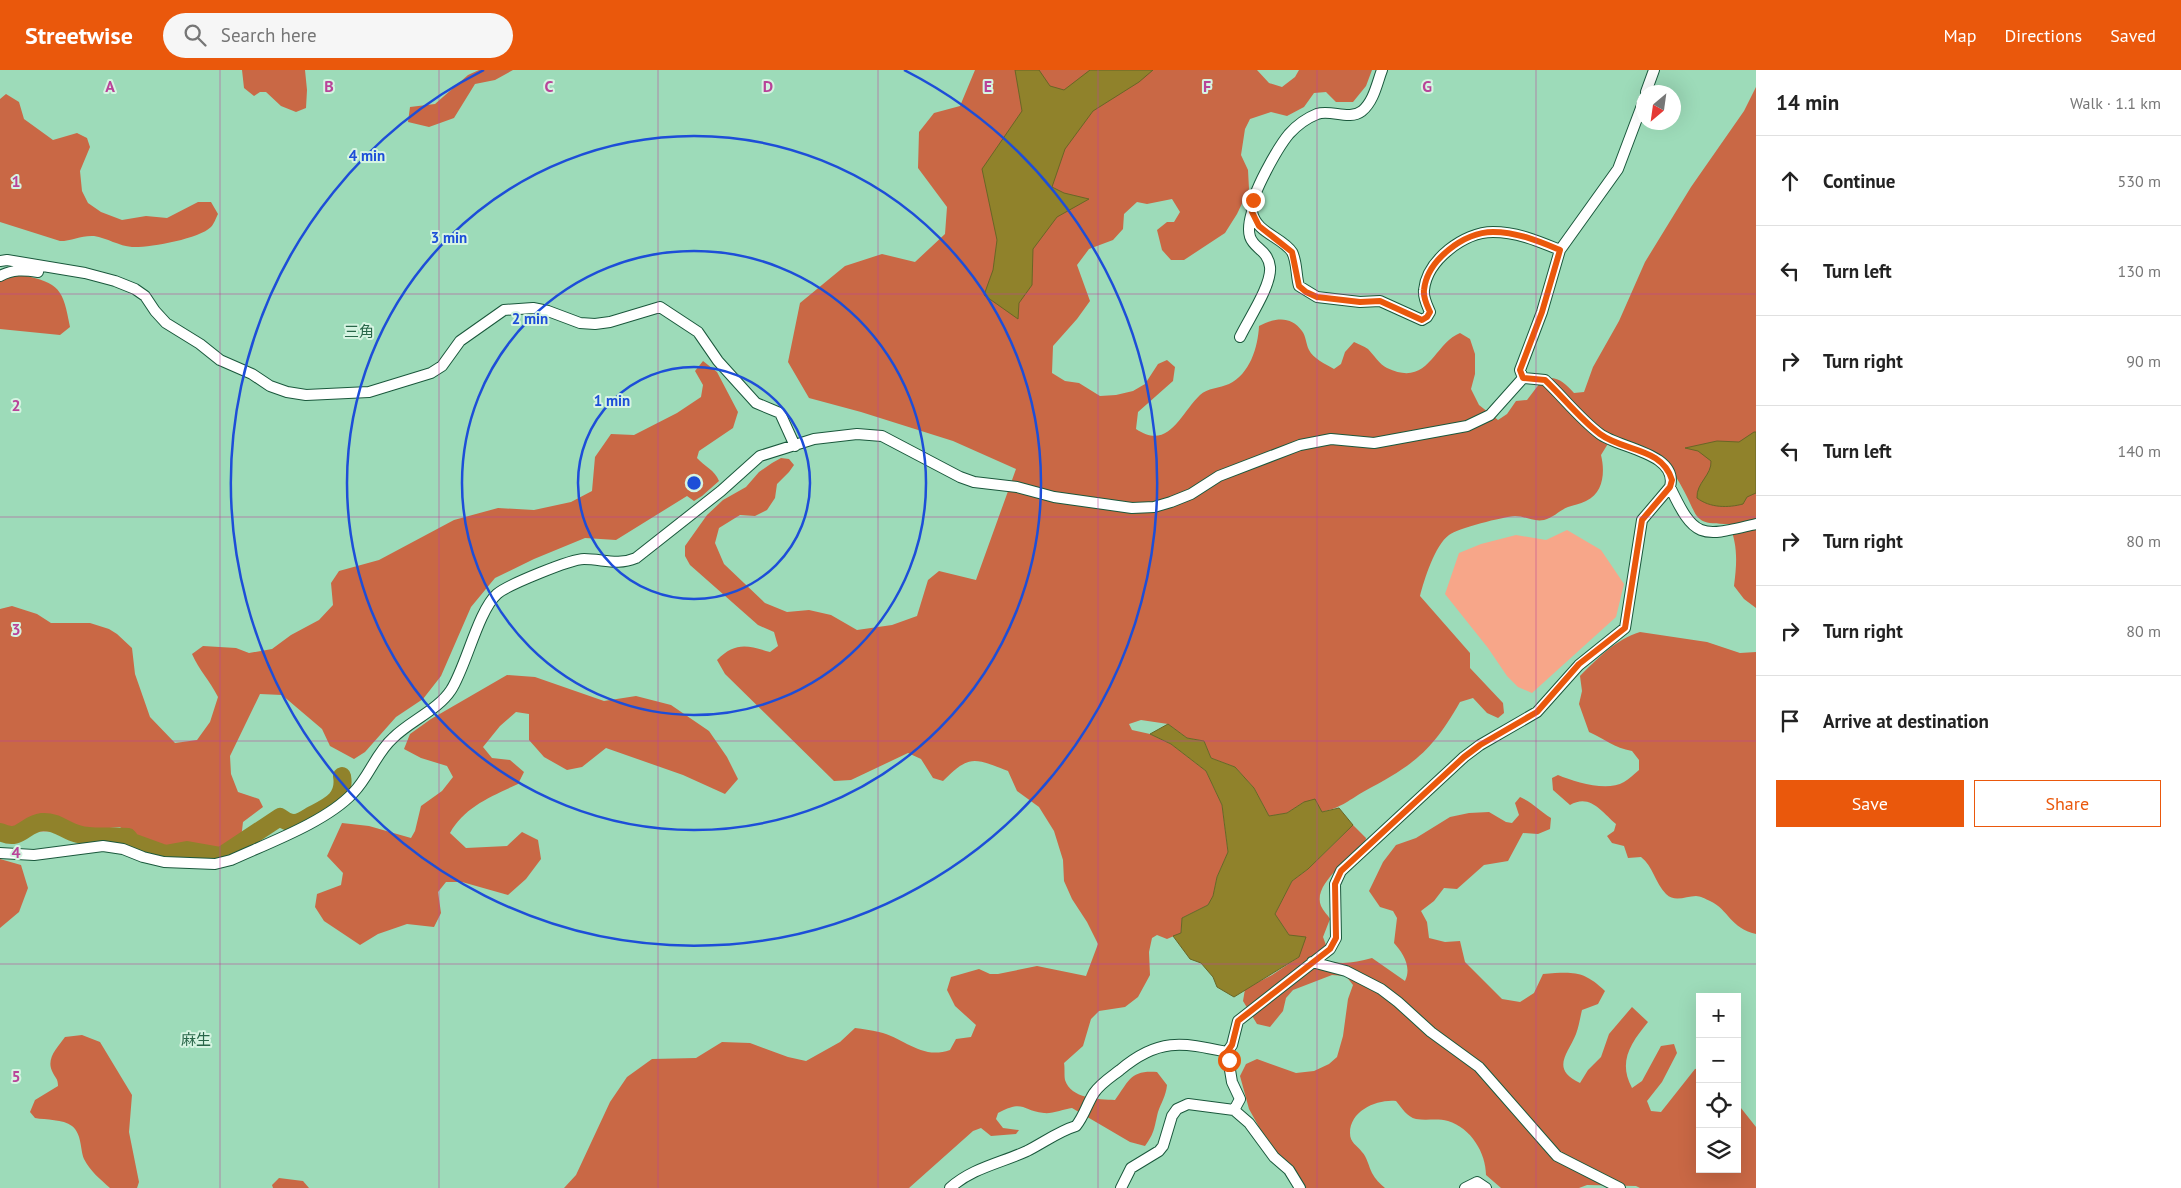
<!DOCTYPE html>
<meta charset="utf-8">
<style>
body{margin:0;font-family:"PT Sans","Noto Sans JP",sans-serif;background:#f6f6f6;color:#222}
.controls{position:absolute;right:15px;bottom:15px;display:grid;overflow:hidden;border-radius:0px;box-shadow:0 5px 20px #0002}
.controls button{width:45px;height:45px;display:grid;place-items:center;padding:0;border:0;border-bottom:1px solid #e0e0e0;background:#fff;color:#222;font:25px sans-serif}
.compass{position:absolute;left:1636px;top:15px;width:45px;height:45px;border-radius:50%;background:#fff;box-shadow:0 5px 20px #0002;rotate:209deg}
.stop{position:absolute;width:15px;height:15px;margin:-11px;border:4px solid #ea580c;border-radius:50%;background:#fff}
.stop.end{background:#ea580c;border-color:#fff;box-shadow:0 1px 5px #0008}
.list{margin:0;padding:0;list-style:none}
h2{display:flex;justify-content:space-between;align-items:center;height:65px;margin:0;padding:0 20px;font-size:21px}
h2 small{font-size:16px;font-weight:400;color:#767676}
.list li{display:grid;grid-template-columns:32px 1fr auto;gap:15px;align-items:center;box-sizing:border-box;height:90px;padding:0 20px;border-top:1px solid #e0e0e0}
.list b{display:block;font-size:19px;white-space:nowrap}
.list em{font-size:16px;font-style:normal;color:#767676}
.actions{display:flex;gap:10px;padding:15px 20px}
.actions a{flex:1;padding:11px 0;border:1px solid #ea580c;border-radius:0px;text-align:center;font-size:18px;color:#ea580c}
.actions .main{background:#ea580c;color:#fff}
.icon{flex:none;width:28px;height:28px;fill:none;stroke:currentColor;stroke-width:2;stroke-linecap:round;stroke-linejoin:round}
.map{position:relative;flex:none;width:1756px;height:1118px;overflow:hidden}
header{display:flex;align-items:center;gap:30px;box-sizing:border-box;height:70px;padding:0 25px;background:#ea580c;color:#fff}
header strong{font-size:24px}
nav{display:flex;gap:28px;margin-inline-start:auto;font-size:18px}
.search{width:350px;height:45px;background:#f6f6f6;display:flex;align-items:center;gap:12px;box-sizing:border-box;padding:0 18px;border-radius:28px;color:#767676;font-size:19px}
main{display:flex}
aside{flex:1;background:#fff}
.map>svg:first-child{display:block}
.green{fill:#f7a689}
.forest{fill:#c96845}
.water{fill:#90822b;stroke:#696626}
.lines{fill:none;stroke-linecap:round;stroke-linejoin:round}
.river{stroke:#90822b;stroke-width:18}
.minor-casing{stroke:#1a583c;stroke-width:12}
.minor{stroke:#fff;stroke-width:10}
.route{stroke:#ea580c;stroke-width:6}
.grid{fill:none;stroke:#b94399;stroke-width:1;stroke-opacity:0.55}
.ring{fill:none;stroke:#1d4ed8;stroke-width:2.5}
.labels{text-anchor:middle;dominant-baseline:central;stroke-width:4;stroke-linejoin:round;paint-order:stroke}
.quarter-label{font-size:15px;fill:#296649;stroke:#d6f4e2}
.grid-label{font-size:16px;text-anchor:middle;font-weight:bold;fill:#b94399;stroke:#d6f4e2;stroke-width:4;stroke-linejoin:round;paint-order:stroke}
.centre{fill:#1d4ed8;stroke:#d6f4e2;stroke-width:2.5}
.ring-label{font-size:15px;text-anchor:middle;font-weight:bold;fill:#1d4ed8;stroke:#d6f4e2;stroke-width:4;stroke-linejoin:round;paint-order:stroke}
</style>
<header>
<strong>Streetwise</strong>
<div class="search"><svg class="icon" aria-label="search" viewBox="0 0 24 24"><circle cx="10" cy="10" r="6"/><path d="M15 15l6 6"/></svg>Search here</div>
<nav><a>Map</a><a>Directions</a><a>Saved</a></nav>
</header>
<main>
<div class="map">
<svg width="1756" height="1118" viewBox="0 0 1756 1118">
<rect width="100%" height="100%" fill="#9ddbb9"/>
<path class="green" d="M 1567,460 L 1601,480 L 1624,514 L 1616,547 L 1532,623 L 1518,617 L 1507,606 L 1488,578 L 1445,524 L 1459,483 L 1481,474 L 1516,465 L 1546,470 Z"/>
<path class="forest" d="M 242,0 L 305,0 L 307,20 L 306,38 L 296,42 L 281,36 L 266,22 L 260,22 L 254,26 L 244,18 Z
M 479,0 L 513,0 L 495,10 L 475,14 L 454,48 L 429,57 L 408,52 L 410,37 L 435,34 L 468,5 Z
M 975,0 L 1257,0 L 1269,13 L 1282,17 L 1295,7 L 1299,0 L 1372,0 L 1366,16 L 1353,32 L 1336,32 L 1326,22 L 1314,23 L 1304,37 L 1287,46 L 1271,42 L 1250,49 L 1245,59 L 1241,85 L 1248,100 L 1249,119 L 1237,144 L 1225,163 L 1184,190 L 1171,190 L 1162,180 L 1157,160 L 1167,152 L 1174,152 L 1180,142 L 1172,129 L 1147,134 L 1137,132 L 1124,144 L 1123,159 L 1113,170 L 1089,179 L 1077,195 L 1090,231 L 1077,249 L 1053,276 L 1052,303 L 1065,311 L 1079,313 L 1100,326 L 1116,325 L 1133,321 L 1145,314 L 1158,294 L 1167,290 L 1175,297 L 1173,311 L 1138,342 L 1136,359 C 1169,381 1180,344 1200,325 C 1207,318 1220,318 1229,314 C 1250,304 1258,277 1259,256 C 1274,248 1291,245 1302,261 C 1306,266 1306,274 1309,280 C 1313,288 1325,294 1334,299 L 1341,294 L 1345,282 L 1354,272 C 1358,274 1364,276 1368,279 C 1374,285 1379,294 1387,298 C 1429,318 1433,274 1460,263 L 1470,269 L 1475,284 L 1475,304 L 1471,319 L 1479,335 L 1498,350 L 1507,344 L 1516,331 L 1527,330 L 1543,309 C 1557,305 1565,313 1574,323 L 1584,322 L 1593,297 L 1619,251 L 1645,192 L 1691,117 L 1744,41 L 1756,17 L 1756,538 L 1744,529 L 1734,516 C 1737,493 1738,475 1729,454 C 1693,454 1699,449 1684,421 C 1679,411 1672,401 1666,391 L 1609,372 L 1601,385 C 1605,401 1604,423 1586,431 C 1580,434 1573,435 1568,437 C 1560,440 1553,448 1544,450 C 1533,452 1525,446 1515,446 C 1503,447 1458,458 1449,465 C 1435,475 1424,510 1420,526 L 1470,583 L 1470,598 L 1503,633 L 1504,643 L 1498,648 L 1487,643 L 1473,628 L 1460,632 C 1431,683 1413,695 1363,722 C 1346,732 1342,737 1322,742 L 1304,732 L 1287,743 L 1269,746 L 1254,718 L 1235,697 L 1211,688 L 1204,671 L 1187,668 L 1168,654 L 1141,650 L 1129,654 L 1132,660 L 1150,664 L 1171,674 L 1206,701 L 1222,735 L 1228,782 L 1217,807 L 1213,827 L 1208,835 L 1182,848 L 1181,863 L 1167,869 L 1157,865 L 1152,868 L 1149,882 L 1150,905 L 1138,927 L 1125,937 L 1099,941 L 1091,949 L 1083,976 L 1064,993 C 1065,998 1064,1005 1065,1010 C 1071,1029 1098,1029 1115,1030 C 1129,1011 1130,1000 1157,1002 L 1167,1015 C 1166,1026 1161,1033 1158,1042 C 1154,1058 1155,1062 1145,1076 L 1130,1072 L 1072,1038 C 1064,1039 1052,1044 1044,1043 C 1021,1041 1025,1029 998,1043 L 996,1049 L 1003,1058 L 1019,1060 L 1016,1064 L 991,1066 L 981,1058 L 973,1061 L 909,1118 L 564,1118 L 576,1105 L 610,1032 L 627,1007 L 652,989 L 696,988 L 722,972 L 750,973 L 788,987 L 806,991 L 840,972 L 855,958 C 863,959 871,960 879,962 C 905,968 921,990 950,980 L 956,969 L 971,967 L 976,955 L 955,936 L 947,920 L 951,907 L 979,899 L 990,904 L 998,904 L 1037,896 L 1086,906 L 1098,874 L 1087,852 L 1072,829 L 1064,811 L 1063,790 L 1054,761 L 1039,737 L 1017,721 L 1008,701 C 974,688 970,684 943,711 L 933,708 L 921,689 L 908,683 L 851,710 L 834,711 L 725,604 L 717,590 C 735,572 747,575 770,582 L 778,576 L 774,562 L 758,555 L 690,495 L 685,486 L 685,476 L 707,445 L 723,430 L 746,417 L 759,402 L 772,393 L 781,388 L 789,389 L 794,395 L 789,402 L 777,414 L 775,428 L 767,440 L 755,446 L 740,445 L 719,458 L 715,473 L 724,494 L 765,533 L 787,542 L 809,540 L 831,545 L 857,560 L 892,555 L 917,546 L 928,510 L 939,501 L 976,510 L 1016,399 L 953,371 L 861,342 L 809,328 L 788,292 L 800,233 L 845,196 L 882,184 L 915,192 L 945,164 L 947,137 L 918,98 L 919,62 L 934,43 L 960,36 Z
M 6,24 L 19,32 L 24,49 L 53,70 L 77,63 L 87,68 L 90,77 L 80,101 L 82,121 L 88,133 L 101,142 L 122,150 L 146,146 L 167,148 L 198,132 L 211,132 L 218,144 C 216,148 214,154 211,157 C 199,169 148,178 132,177 C 119,176 107,168 94,166 C 82,165 72,171 60,171 L 0,152 L 0,29 Z
M 22,205 C 60,213 63,219 70,257 L 60,265 L 0,259 L 0,210 L 6,207 Z
M 703,291 L 717,302 L 738,342 L 733,358 L 699,381 L 697,388 C 704,396 715,400 719,411 L 702,426 L 694,431 L 687,426 L 616,470 L 585,468 L 534,489 L 495,508 L 471,537 L 441,606 L 423,629 L 396,647 L 365,682 L 354,689 L 330,676 L 322,659 L 282,625 L 260,624 L 230,686 L 231,704 L 238,722 L 259,729 L 263,737 L 243,752 L 241,769 L 215,779 L 190,774 L 167,778 L 136,770 L 120,757 L 78,761 L 0,762 L 0,539 L 12,536 L 37,544 L 51,553 L 90,553 L 109,559 L 117,564 L 132,578 L 135,604 L 150,647 L 175,673 L 197,670 L 210,652 L 218,627 C 210,611 199,600 192,584 L 203,576 L 236,578 L 249,583 L 272,579 L 291,565 L 319,550 L 333,535 L 331,513 L 339,501 L 379,490 L 454,450 L 498,438 L 534,440 L 571,432 L 592,421 L 595,387 L 611,364 L 634,365 L 677,343 L 701,327 L 703,315 L 695,301 Z
M 1640,562 L 1707,572 L 1740,583 L 1756,582 L 1756,864 C 1730,858 1729,840 1710,831 C 1706,829 1700,826 1696,826 C 1686,826 1675,833 1666,824 C 1655,813 1653,796 1641,787 L 1628,788 L 1624,776 L 1612,773 L 1607,766 L 1614,761 L 1616,754 C 1602,742 1590,723 1570,735 L 1553,720 L 1552,708 L 1558,705 C 1575,712 1607,722 1624,712 C 1629,709 1634,704 1639,700 L 1639,690 L 1632,681 C 1614,678 1605,669 1589,662 L 1579,634 L 1582,621 L 1580,606 C 1597,589 1616,569 1640,562 Z
M 507,605 L 535,607 L 604,631 L 636,626 L 671,635 L 709,661 L 727,687 L 738,709 L 725,724 L 683,705 L 606,678 L 582,697 L 567,700 L 544,687 L 529,670 L 529,644 L 516,642 L 500,656 L 483,677 L 492,688 L 510,690 L 524,702 L 518,714 C 492,726 464,737 450,763 L 466,778 L 507,776 L 522,762 L 538,770 L 541,789 L 526,809 L 508,825 L 462,812 L 446,812 L 438,822 L 441,843 L 434,857 L 407,854 L 378,864 L 360,875 L 324,851 L 315,837 L 317,824 L 341,815 L 343,803 L 327,786 L 342,753 L 369,756 L 411,768 L 415,761 L 421,736 L 442,721 L 453,707 L 447,696 L 421,688 L 404,679 L 410,664 L 431,649 Z
M 1520,727 C 1532,732 1540,741 1551,748 L 1550,759 L 1538,764 L 1523,763 L 1508,791 L 1484,795 L 1457,819 L 1444,818 L 1434,831 L 1421,841 L 1427,852 L 1429,868 L 1445,872 L 1460,871 L 1465,892 L 1502,929 L 1520,932 L 1534,923 L 1543,904 C 1573,902 1583,900 1605,921 L 1598,934 L 1582,940 C 1580,948 1579,956 1576,964 C 1568,984 1550,999 1580,1013 L 1588,1000 L 1601,987 L 1609,964 L 1632,937 L 1648,952 C 1630,974 1618,992 1632,1018 L 1642,1011 L 1661,976 L 1674,974 L 1677,983 L 1662,1012 L 1647,1031 L 1651,1041 L 1661,1042 L 1695,999 L 1700,998 L 1700,1099 L 1737,1099 L 1737,1033 L 1756,1057 L 1756,1118 L 1640,1118 L 1636,1116 L 1587,1115 L 1579,1118 L 1501,1118 L 1486,1105 C 1486,1083 1471,1058 1448,1051 C 1437,1048 1427,1051 1416,1049 C 1407,1047 1402,1038 1396,1031 C 1378,1029 1350,1040 1350,1063 C 1350,1073 1357,1075 1362,1082 C 1367,1087 1369,1097 1372,1103 C 1375,1109 1380,1114 1385,1118 L 1306,1118 L 1292,1097 L 1269,1075 L 1249,1039 L 1240,1006 L 1246,994 L 1257,989 L 1296,1003 L 1314,1001 L 1329,994 L 1337,987 L 1343,966 L 1348,929 L 1353,915 L 1346,906 L 1332,905 L 1293,920 L 1286,928 L 1283,941 L 1270,957 L 1257,954 L 1243,931 L 1245,919 L 1272,905 L 1299,887 L 1289,865 L 1275,844 L 1292,811 L 1308,799 L 1353,755 L 1366,768 L 1365,774 C 1351,788 1312,814 1321,836 C 1323,841 1328,845 1330,849 L 1323,867 L 1326,875 L 1323,890 C 1341,895 1354,893 1372,888 L 1405,911 C 1412,897 1403,883 1394,873 L 1397,848 L 1393,841 L 1380,837 L 1369,821 L 1383,792 L 1396,775 L 1416,768 L 1450,747 L 1469,743 L 1489,742 L 1506,752 L 1512,753 L 1519,745 L 1515,733 Z
M 0,789 L 21,795 L 28,818 L 19,842 L 0,858 Z
M 82,965 L 100,972 L 132,1025 L 129,1062 L 139,1112 L 137,1118 L 110,1118 C 100,1109 90,1101 84,1089 C 80,1079 82,1064 72,1056 C 63,1049 46,1050 35,1048 L 30,1042 L 35,1030 L 58,1016 C 58,1008 55,1008 52,1001 C 46,988 58,977 65,967 Z
M 279,1108 L 303,1111 L 309,1118 L 273,1118 L 272,1115 Z"/>
<path class="water" d="M 1015,0 L 1039,0 L 1050,16 L 1064,20 L 1090,0 L 1153,0 L 1139,12 L 1093,41 L 1065,79 L 1052,117 L 1064,123 L 1089,129 L 1057,147 L 1033,179 L 1032,215 L 1019,233 L 1018,249 L 984,225 L 993,200 L 997,170 L 982,99 L 1022,41 Z
M 1754,362 L 1756,362 L 1756,423 L 1747,427 L 1743,434 C 1728,438 1710,438 1697,428 C 1696,413 1712,405 1711,391 L 1698,381 L 1685,378 L 1717,371 L 1739,372 Z
M 1168,654 L 1187,668 L 1204,671 L 1211,688 L 1235,697 L 1254,718 L 1269,746 L 1287,743 L 1304,732 L 1315,729 L 1322,742 L 1339,738 L 1353,755 L 1308,799 L 1292,811 L 1275,844 L 1289,865 L 1306,867 L 1299,887 L 1234,927 L 1217,917 L 1213,907 L 1201,893 L 1190,889 L 1173,866 L 1181,863 L 1182,848 L 1208,835 L 1213,826 L 1217,807 L 1228,782 L 1222,735 L 1206,701 L 1171,674 L 1150,664 Z"/>
<g class="lines">
<path class="river" d="M 0,762 C 21,772 24,754 42,752 C 57,751 65,761 78,764 C 93,769 112,765 128,767 L 132,772 L 165,784 L 187,780 L 221,786 L 280,747 C 284,750 289,753 294,753 C 300,753 307,748 312,745 C 329,736 346,729 342,706"/>
<g class="minor-casing">
<path id="minor" d="M 1382,0 C 1377,13 1374,31 1362,41 C 1349,51 1331,39 1317,44 C 1307,48 1297,55 1289,64 C 1279,76 1249,127 1252,142 C 1256,163 1282,167 1292,182 C 1297,191 1296,206 1299,216 L 1317,227 L 1360,232 L 1380,231 L 1422,250 L 1427,247 L 1430,242 C 1427,235 1423,228 1424,220 C 1427,190 1464,162 1493,162 C 1517,162 1538,171 1560,180
M 1646,22 L 1654,0
M 0,191 L 7,190 L 85,203 L 115,211 L 135,219 L 145,226 L 155,241 L 166,253 L 200,274 L 220,290 L 252,304 L 270,316 L 287,322 L 306,325 L 369,322 L 431,303 L 442,296 L 460,271 L 504,240 L 533,238 L 548,241 L 580,253 L 595,254 L 610,252 L 660,237 L 698,262 L 718,291 L 756,333 L 780,343 L 795,376
M 0,206 C 13,199 24,200 38,202
M 1240,267 C 1248,250 1272,215 1270,197 C 1267,172 1240,182 1252,142
M 1523,308 L 1520,300 L 1542,242 L 1560,180 L 1618,99 L 1644,30
M 1670,417 C 1695,470 1701,467 1756,454
M 0,783 L 34,785 L 103,776 L 123,779 L 143,787 L 164,792 L 215,794 L 231,790 C 268,773 326,752 353,723 C 369,707 376,683 393,668 C 410,651 438,640 451,620 C 466,597 478,541 497,524 C 507,515 571,489 584,489 C 603,489 617,496 636,488 L 721,421 L 760,386 L 814,369 L 857,364 L 882,366 L 960,407 L 974,412 L 1017,417 L 1054,427 L 1132,438 L 1154,437 L 1171,432 L 1191,424 L 1219,406 L 1300,375 L 1331,369 L 1374,373 L 1467,356 L 1490,345 L 1523,308
M 1312,892 L 1346,901 L 1381,919 L 1398,932 L 1431,962 L 1479,997 L 1557,1086 L 1620,1118
M 1234,1040 L 1240,1029 L 1232,1012 L 1227,982 L 1232,975 L 1238,951 L 1330,879 L 1336,868 L 1335,814 L 1341,801 L 1464,687 L 1480,675 L 1537,642 L 1579,595 L 1625,558 L 1642,450 L 1670,417 C 1679,383 1618,378 1600,364 C 1580,349 1563,327 1545,310 L 1523,308
M 950,1118 C 972,1098 1001,1093 1027,1081 C 1043,1073 1059,1061 1076,1056 C 1084,1046 1087,1034 1094,1023 C 1101,1013 1111,1007 1120,1000 C 1158,968 1181,972 1227,982
M 1121,1118 L 1131,1098 L 1159,1081 L 1163,1076 L 1172,1046 L 1177,1039 L 1188,1034 L 1234,1040 L 1249,1053 L 1274,1087 L 1289,1100 L 1300,1118
M 1465,1118 L 1477,1112 L 1486,1118"/>
</g>
<use href="#minor" class="minor"/>
</g>
<g class="lines">
<path class="route" d="M 1229,990 L 1227,982 L 1232,975 L 1238,951 L 1330,879 L 1336,868 L 1335,814 L 1341,801 L 1464,687 L 1480,675 L 1537,642 L 1579,594 L 1625,558 L 1642,450 L 1670,417 L 1672,410 C 1662,377 1624,382 1600,364 C 1582,351 1562,326 1545,310 L 1523,308 L 1520,300 L 1542,242 L 1560,180 C 1538,171 1517,162 1493,162 C 1464,162 1427,190 1424,220 C 1423,228 1427,235 1430,242 L 1427,247 L 1422,250 L 1380,231 L 1360,232 L 1317,227 L 1306,222 L 1299,216 L 1292,182 L 1259,156 L 1252,142 L 1253,130"/>
</g>
<path class="grid" d="M 220,0 L 220,1118M 439,0 L 439,1118M 658,0 L 658,1118M 878,0 L 878,1118M 1098,0 L 1098,1118M 1317,0 L 1317,1118M 1536,0 L 1536,1118M 0,224 L 1756,224M 0,447 L 1756,447M 0,671 L 1756,671M 0,894 L 1756,894"/>
<g class="ring">
<circle cx="694" cy="413" r="116"/>
<circle cx="694" cy="413" r="232"/>
<circle cx="694" cy="413" r="347"/>
<path d="M904 0A463 463 0 1 1 484 0"/>
</g>
<g class="labels">
<g class="quarter-label">
<text x="359" y="261">三角</text>
<text x="196" y="969">麻生</text>
</g>
</g>
<g class="grid-label">
<text x="110" y="22">A</text>
<text x="329" y="22">B</text>
<text x="549" y="22">C</text>
<text x="768" y="22">D</text>
<text x="988" y="22">E</text>
<text x="1207" y="22">F</text>
<text x="1427" y="22">G</text>
<text x="16" y="117">1</text>
<text x="16" y="341">2</text>
<text x="16" y="565">3</text>
<text x="16" y="788">4</text>
<text x="16" y="1012">5</text>
</g>
<circle cx="694" cy="413" r="8" class="centre"/>
<g class="ring-label">
<text x="367" y="91">4 min</text>
<text x="449" y="173">3 min</text>
<text x="530" y="254">2 min</text>
<text x="612" y="336">1 min</text>
</g>
</svg>
<div class="controls">
<button>+</button>
<button>−</button>
<button><svg class="icon" aria-label="locate" viewBox="0 0 24 24"><circle cx="12" cy="12" r="6"/><path d="M12 2v4M12 18v4M2 12h4M18 12h4"/></svg></button>
<button><svg class="icon" aria-label="layers" viewBox="0 0 24 24"><path d="M12 4l9 5-9 5-9-5zM3 14l9 5 9-5"/></svg></button>
</div>
<svg class="compass" viewBox="-18 -18 36 36"><path d="M0-13l5 13h-10z" fill="#e53935"/><path d="M0 13l5-13h-10z" fill="#767676"/></svg>
<div class="stop" style="left:1229px;top:990px"></div>
<div class="stop end" style="left:1253px;top:130px"></div>
</div>
<aside>
<h2>14 min<small>Walk · 1.1 km</small></h2>
<ul class="list">
<li><svg class="icon" aria-label="ahead" viewBox="0 0 24 24"><path d="M12 20V5M6 11l6-6 6 6"/></svg><div><b>Continue</b></div><em>530 m</em></li>
<li><svg class="icon" aria-label="left" viewBox="0 0 24 24"><path d="M17 20v-9H6M10 6l-5 5 5 5"/></svg><div><b>Turn left</b></div><em>130 m</em></li>
<li><svg class="icon" aria-label="right" viewBox="0 0 24 24"><path d="M7 20v-9h11M14 6l5 5-5 5"/></svg><div><b>Turn right</b></div><em>90 m</em></li>
<li><svg class="icon" aria-label="left" viewBox="0 0 24 24"><path d="M17 20v-9H6M10 6l-5 5 5 5"/></svg><div><b>Turn left</b></div><em>140 m</em></li>
<li><svg class="icon" aria-label="right" viewBox="0 0 24 24"><path d="M7 20v-9h11M14 6l5 5-5 5"/></svg><div><b>Turn right</b></div><em>80 m</em></li>
<li><svg class="icon" aria-label="right" viewBox="0 0 24 24"><path d="M7 20v-9h11M14 6l5 5-5 5"/></svg><div><b>Turn right</b></div><em>80 m</em></li>
<li><svg class="icon" aria-label="arrive" viewBox="0 0 24 24"><path d="M6 21V4h12l-3 4 3 4H6"/></svg><div><b>Arrive at destination</b></div></li>
</ul>
<div class="actions"><a class="main">Save</a><a>Share</a></div>
</aside>
</main>
